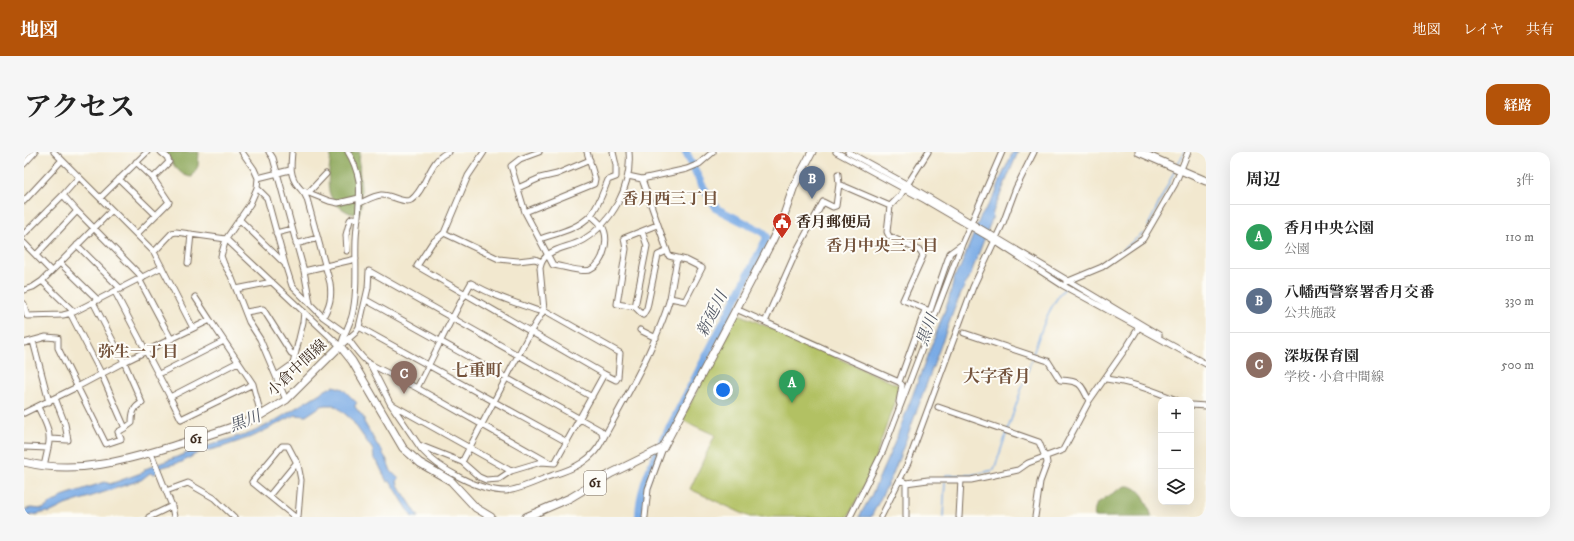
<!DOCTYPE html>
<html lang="ja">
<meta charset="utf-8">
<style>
body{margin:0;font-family:"IM FELL DW Pica","Noto Serif JP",serif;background:#f6f6f6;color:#222}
.controls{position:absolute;right:12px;bottom:12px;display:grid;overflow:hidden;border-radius:8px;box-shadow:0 4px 16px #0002}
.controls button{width:36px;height:36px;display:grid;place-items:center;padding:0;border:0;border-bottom:1px solid #e0e0e0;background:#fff;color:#222;font:20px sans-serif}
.you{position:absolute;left:699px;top:238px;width:14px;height:14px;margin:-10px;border:3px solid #fff;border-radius:50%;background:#1a73e8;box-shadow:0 0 0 6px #1a73e833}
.badge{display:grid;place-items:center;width:26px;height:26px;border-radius:50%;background:#b45309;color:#fff;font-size:13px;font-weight:700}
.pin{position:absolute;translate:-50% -33px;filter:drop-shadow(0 1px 2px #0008)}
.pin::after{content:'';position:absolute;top:21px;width:14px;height:12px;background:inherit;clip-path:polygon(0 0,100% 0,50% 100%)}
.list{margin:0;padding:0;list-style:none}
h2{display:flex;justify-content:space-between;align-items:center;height:52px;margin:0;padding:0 16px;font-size:17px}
h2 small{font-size:13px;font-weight:400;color:#767676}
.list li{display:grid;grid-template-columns:26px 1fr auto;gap:12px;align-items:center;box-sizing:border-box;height:64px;padding:0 16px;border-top:1px solid #e0e0e0}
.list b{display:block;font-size:15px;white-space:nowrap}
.list p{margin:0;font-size:13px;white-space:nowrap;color:#767676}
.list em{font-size:13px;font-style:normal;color:#767676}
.icon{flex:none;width:22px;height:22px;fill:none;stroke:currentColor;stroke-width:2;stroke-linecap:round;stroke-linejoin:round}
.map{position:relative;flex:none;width:1182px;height:365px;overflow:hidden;border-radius:12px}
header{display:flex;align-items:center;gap:24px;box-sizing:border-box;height:56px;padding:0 20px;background:#b45309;color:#fff}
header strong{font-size:19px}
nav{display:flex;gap:22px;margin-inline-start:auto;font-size:14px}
.intro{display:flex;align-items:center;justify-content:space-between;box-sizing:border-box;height:96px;padding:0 24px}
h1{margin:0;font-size:28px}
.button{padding:10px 18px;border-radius:12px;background:#b45309;color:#fff;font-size:14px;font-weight:700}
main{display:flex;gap:24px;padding:0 24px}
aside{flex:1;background:#fff;border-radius:12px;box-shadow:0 4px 16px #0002}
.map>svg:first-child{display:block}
.green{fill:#b2c164;stroke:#767641}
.forest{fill:#8da75a;stroke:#64683c}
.water{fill:#7aabe5;stroke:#5a6a82}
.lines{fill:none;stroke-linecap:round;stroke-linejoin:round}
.stream{stroke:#7aabe5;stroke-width:1.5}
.river{stroke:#7aabe5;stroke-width:8}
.minor-casing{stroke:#7b6c5c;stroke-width:7}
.major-casing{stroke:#7b6c5c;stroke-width:9}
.minor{stroke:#fff;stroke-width:5}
.major{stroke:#fff;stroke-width:7}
.labels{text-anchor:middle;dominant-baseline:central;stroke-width:4;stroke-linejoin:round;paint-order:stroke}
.shield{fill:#fdfcf7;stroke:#75695f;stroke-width:1}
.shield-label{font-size:14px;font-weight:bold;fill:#3b2a1e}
.poi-label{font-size:15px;font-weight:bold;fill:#3b2a1e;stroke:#fdfcf7;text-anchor:start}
.street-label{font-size:15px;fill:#3b2a1e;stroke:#fdfcf7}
.neighbourhood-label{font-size:16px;font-weight:bold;fill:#74533c;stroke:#fdfcf7}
.water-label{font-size:16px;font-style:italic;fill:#515764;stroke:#fdfcf7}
.quarter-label{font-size:17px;font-weight:bold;fill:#74533c;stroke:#fdfcf7}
</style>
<header>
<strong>地図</strong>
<nav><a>地図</a><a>レイヤ</a><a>共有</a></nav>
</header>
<div class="intro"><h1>アクセス</h1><a class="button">経路</a></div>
<main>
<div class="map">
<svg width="1182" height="365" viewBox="0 0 1182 365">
<rect width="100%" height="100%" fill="#fdfcf7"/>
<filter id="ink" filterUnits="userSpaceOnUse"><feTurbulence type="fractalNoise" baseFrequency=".025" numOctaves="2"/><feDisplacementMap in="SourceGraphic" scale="8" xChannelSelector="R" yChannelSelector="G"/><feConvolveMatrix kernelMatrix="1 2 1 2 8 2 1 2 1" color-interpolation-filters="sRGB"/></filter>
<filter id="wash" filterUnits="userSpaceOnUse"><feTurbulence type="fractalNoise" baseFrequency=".012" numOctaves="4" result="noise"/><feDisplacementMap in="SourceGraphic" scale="16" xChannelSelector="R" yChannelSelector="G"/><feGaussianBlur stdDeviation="0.9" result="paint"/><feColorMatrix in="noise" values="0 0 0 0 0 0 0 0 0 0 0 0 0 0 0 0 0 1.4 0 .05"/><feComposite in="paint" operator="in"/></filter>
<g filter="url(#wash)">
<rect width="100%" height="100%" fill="#f2e8cf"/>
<path class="green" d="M 713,161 L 876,234 L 845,324 L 824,365 L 726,365 L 666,337 L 691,283 L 658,268 Z"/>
<path class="forest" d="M 142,0 L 175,0 L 174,14 L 168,25 C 156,25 146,9 142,0 Z
M 308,0 L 336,0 C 333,20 340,40 336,60 C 331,63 327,62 322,59 C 304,49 303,38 305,19 C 306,13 306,6 308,0 Z
M 1101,334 C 1118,333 1123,351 1128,365 L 1071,365 L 1070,359 L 1073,351 Z"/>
<path class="water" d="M 989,0 L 994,0 L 969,60 L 968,67 L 944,129 L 941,133 L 931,155 L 879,296 L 868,324 L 847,365 L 835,365 L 847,344 L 870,292 L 924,150 L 931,123 L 936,116 L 956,66 L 971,43 L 976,28 Z
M 310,234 L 319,237 L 333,251 L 331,253 L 331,255 L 340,266 L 340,270 L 355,296 L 358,298 L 359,303 L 362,306 L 367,319 L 375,327 L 373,329 L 374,333 L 395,365 L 388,365 L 369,333 L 366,329 L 363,330 L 353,309 L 350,307 L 349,298 L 327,267 L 313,255 L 309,253 L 302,253 L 297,254 L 282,264 L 271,263 L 230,284 L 201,294 L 174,301 L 158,310 L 139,315 L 131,322 L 126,321 L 117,328 L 41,353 L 25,361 L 23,360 L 0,365 L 0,358 L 6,356 L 19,357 L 29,350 L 36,347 L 38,344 L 81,330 L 86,332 L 120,320 L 121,317 L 174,297 L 215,284 L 215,285 C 242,277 264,260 288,246 C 295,242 302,237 310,234 Z"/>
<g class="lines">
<path class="stream" d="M 1153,15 L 1160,0
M 1124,74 L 1151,18
M 1095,100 L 1120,81
M 1053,123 L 1084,108
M 1009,202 C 1017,179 1024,155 1041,136
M 922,327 L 922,323 L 947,323 L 970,318 L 1008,206
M 919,365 L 921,330"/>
<path class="river" d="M 615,365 C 615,341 625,319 634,298 L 743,86 L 741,82 L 737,79 L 693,57 L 678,33 L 662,0"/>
</g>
</g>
<g filter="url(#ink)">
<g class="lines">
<g class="minor-casing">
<path id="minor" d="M 30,0 L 130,100 L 169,176
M 218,0 L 230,17 L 234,26 L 233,36 L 226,52 L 202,87 L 197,104 L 200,112 L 207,124 L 225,170 L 236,187 L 262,248
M 245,0 L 249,6 L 280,119 L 286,151
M 268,0 C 267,13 265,23 274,34 C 278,39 281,41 283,47 L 306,131 C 308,145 306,153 299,165
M 515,0 L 496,7 L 487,14 L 501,60 L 529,113 C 538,114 558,121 566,118 C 580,112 586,86 578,74 C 575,70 570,66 567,63
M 812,0 L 901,48 L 966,86 L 1038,133 L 1182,212
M 824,0 L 884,33 L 1135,183
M 904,0 L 876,44 L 866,54 L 863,80 L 865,84 L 896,99 L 899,104 L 879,148 L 906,159 L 926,101 L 937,93
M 112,10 L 129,26
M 0,12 L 11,0
M 604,24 L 618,27 L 663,17 L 675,12 L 689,0
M 234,26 L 266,18
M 95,27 L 132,63
M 815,32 L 866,54
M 494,36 L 516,26 L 533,22 L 566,8
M 280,39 L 305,49 L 314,51 L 335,46
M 284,41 L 302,22
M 39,43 L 55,25
M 76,46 L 123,0
M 0,49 L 38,8
M 336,51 C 343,48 349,44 357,43 C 366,42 380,52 387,48 C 403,37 405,6 425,0
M 53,59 L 119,126
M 501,60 L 570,32 L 571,27 L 563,0
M 215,67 L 261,112 L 243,46 L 233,36
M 633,73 L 618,79 L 623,94 L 611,155 L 619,163 L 623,156 L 634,103 L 643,99
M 252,81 L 268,77
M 420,81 L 475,107 L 494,109 L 511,107 L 518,110
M 0,82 L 39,43 L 53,59 L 12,103
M 113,82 L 145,50 L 129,26 L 145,10 L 143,5 L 137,0
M 516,87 C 533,81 554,77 567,63 C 575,53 579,40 584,28 L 592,25 L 592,13 L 589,0
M 0,91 L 27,119
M 272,92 L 294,86
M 53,93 L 97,137
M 323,99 L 322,83 L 326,68 L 328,66 L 334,67
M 130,100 L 148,81 L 152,80 L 202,87 L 316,194
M 36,111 L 74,148
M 164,111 L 167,82
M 261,112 L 268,134 L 299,165 L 320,180
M 280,119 L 332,107
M 115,127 L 147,187
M 18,129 L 50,160 L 138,115
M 1042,130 L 1078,115 L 1119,87 L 1151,32 L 1164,0
M 212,137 L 248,130
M 0,138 L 9,135 L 18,129 L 88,58
M 91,140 L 146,245 L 214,210
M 171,145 L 186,168
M 646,146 L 653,107
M 342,148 L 576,278 L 578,280 L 579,287 C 569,308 550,317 529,323 C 515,328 496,338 482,339 C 455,339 415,317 398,298 L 366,251 L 346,212
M 0,152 L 3,164 L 39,163 L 47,161
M 611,155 L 593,152 L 602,97 L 600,86 L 618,79
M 712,157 L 875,230 L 878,233 L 875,250 L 876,253
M 222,160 L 239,157 L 267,201 L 271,203
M 46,161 L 77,221 L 101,276 L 108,271 C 108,262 109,255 118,251 L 100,210 L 69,150
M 741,170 L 772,100 L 799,50 L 809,55 L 812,54 L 815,32 L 814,22
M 335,175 L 543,290
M 616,178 L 632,186
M 940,181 L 1024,209 L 1036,228 C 1056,229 1057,231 1065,249
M 324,187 C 331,196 337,206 346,212 L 393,236 L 524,310
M 9,189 L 25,250
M 0,191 L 22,185 L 34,186 L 34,196 L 82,292 L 97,287 L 94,280 L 101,276
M 317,193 C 320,182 325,174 328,164 C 334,139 331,113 332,87 C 333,68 337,48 335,29 C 333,19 329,8 324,0
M 316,194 L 332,180 L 335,175 L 344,136 L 345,119 L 568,245
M 135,222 L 200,189
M 252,224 L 269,212 L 279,170 L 280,160
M 1082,227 C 1106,230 1129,238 1152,248
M 875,230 L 901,158
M 393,236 C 411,201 428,165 447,131 C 469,144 492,151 515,159 L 520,158 L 596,201 L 594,225 L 592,228 L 580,222 L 393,114 L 408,91 L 420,81 L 444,24 L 460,0
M 146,245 L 157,267 L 229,232
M 369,253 L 487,319
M 1167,253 L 1182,254
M 914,255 L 1015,290 L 1021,305
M 0,261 L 53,235 L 100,210 L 186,168 L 229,232 L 237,263
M 26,287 L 44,288 L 41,272 L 31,246
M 579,287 C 595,258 611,230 625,200 C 633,182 641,165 646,146 L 661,149 L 678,116 L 662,108 L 645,104 L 618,27
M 395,293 L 438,310 L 455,325 L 462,328 L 475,327 L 487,319 L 517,310 L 531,311 L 580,222
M 0,295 L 24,296 C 28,280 21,270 14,255
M 127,301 L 148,354 L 150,365
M 438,310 L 507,179 L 520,158 L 516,116 C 520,95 544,97 559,88 C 589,70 608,34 605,0
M 20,314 L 24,296
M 876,328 L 882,331 L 904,328 L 947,328 L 994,318 L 1004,311 L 1039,298 L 1065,249 L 1104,193 L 1115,175
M 142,339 L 164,331 L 190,346 L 210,365
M 245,344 L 273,310
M 125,365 L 148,354
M 271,365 L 228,330 L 258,294 L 264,294 L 274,313 L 277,328 L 274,365
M 621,365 L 624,337 L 639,296
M 826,365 L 859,299 L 938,92 L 978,0
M 857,365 L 884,311 L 949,135 L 979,71 L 992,36 L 1010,0
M 882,365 L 882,331
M 935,365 L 937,328
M 1011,365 L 1016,330 L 1023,311 L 1022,305"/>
</g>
<g class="major-casing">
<path id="major" d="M 1115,0 L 1182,29
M 0,310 C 52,323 100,309 149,294 C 174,286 198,279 222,270 L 237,263 L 262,248 L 316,194 L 328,209 L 379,296 L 396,311 L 427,329 L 452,356 L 467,365
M 502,365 L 546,346 L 588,321 L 639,296 L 748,89 L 759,66 L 770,34 L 788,0"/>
</g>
<use href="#minor" class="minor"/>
<use href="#major" class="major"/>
</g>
</g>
<defs>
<g id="civic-pin" transform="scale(1)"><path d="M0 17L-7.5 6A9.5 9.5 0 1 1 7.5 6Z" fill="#c8321e" stroke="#fdfcf7"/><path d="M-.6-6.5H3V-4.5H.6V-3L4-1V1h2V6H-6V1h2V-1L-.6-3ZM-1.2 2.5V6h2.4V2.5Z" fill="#fff"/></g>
</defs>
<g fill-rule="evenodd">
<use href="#civic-pin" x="758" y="70"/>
</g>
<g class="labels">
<g class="shield">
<rect x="161" y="275" width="22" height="24" rx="3"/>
<rect x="560" y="319" width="22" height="24" rx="3"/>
</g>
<g class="shield-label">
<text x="172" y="287">61</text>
<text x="571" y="331">61</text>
</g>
<g class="poi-label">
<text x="772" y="70">香月郵便局</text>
</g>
<g class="street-label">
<text transform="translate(273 216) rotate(-43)">小倉中間線</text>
</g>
<g class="neighbourhood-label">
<text x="646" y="47">香月西三丁目</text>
<text x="858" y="94">香月中央三丁目</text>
<text x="114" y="200">弥生一丁目</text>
</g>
<g class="water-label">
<text transform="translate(688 162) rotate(-63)">新延川</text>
<text transform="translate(903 178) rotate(-69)">黒川</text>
<text transform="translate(221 269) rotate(-21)">黒川</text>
</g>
<g class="quarter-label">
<text x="453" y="219">七重町</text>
<text x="973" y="225">大字香月</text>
</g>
</g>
</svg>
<div class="controls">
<button>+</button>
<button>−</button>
<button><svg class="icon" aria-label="layers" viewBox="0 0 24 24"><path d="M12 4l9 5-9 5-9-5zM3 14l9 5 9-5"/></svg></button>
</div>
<div class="you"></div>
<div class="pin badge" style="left:768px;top:251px;background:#2e9e5b">A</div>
<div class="pin badge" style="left:788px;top:47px;background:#5c6f8a">B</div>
<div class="pin badge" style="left:380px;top:242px;background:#8d6e63">C</div>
</div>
<aside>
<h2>周辺<small>3件</small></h2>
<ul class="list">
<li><span class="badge" style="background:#2e9e5b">A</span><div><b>香月中央公園</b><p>公園</p></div><em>110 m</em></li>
<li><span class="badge" style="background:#5c6f8a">B</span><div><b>八幡西警察署香月交番</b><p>公共施設</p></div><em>330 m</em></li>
<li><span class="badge" style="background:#8d6e63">C</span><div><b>深坂保育園</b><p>学校 · 小倉中間線</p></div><em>500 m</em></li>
</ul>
</aside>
</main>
